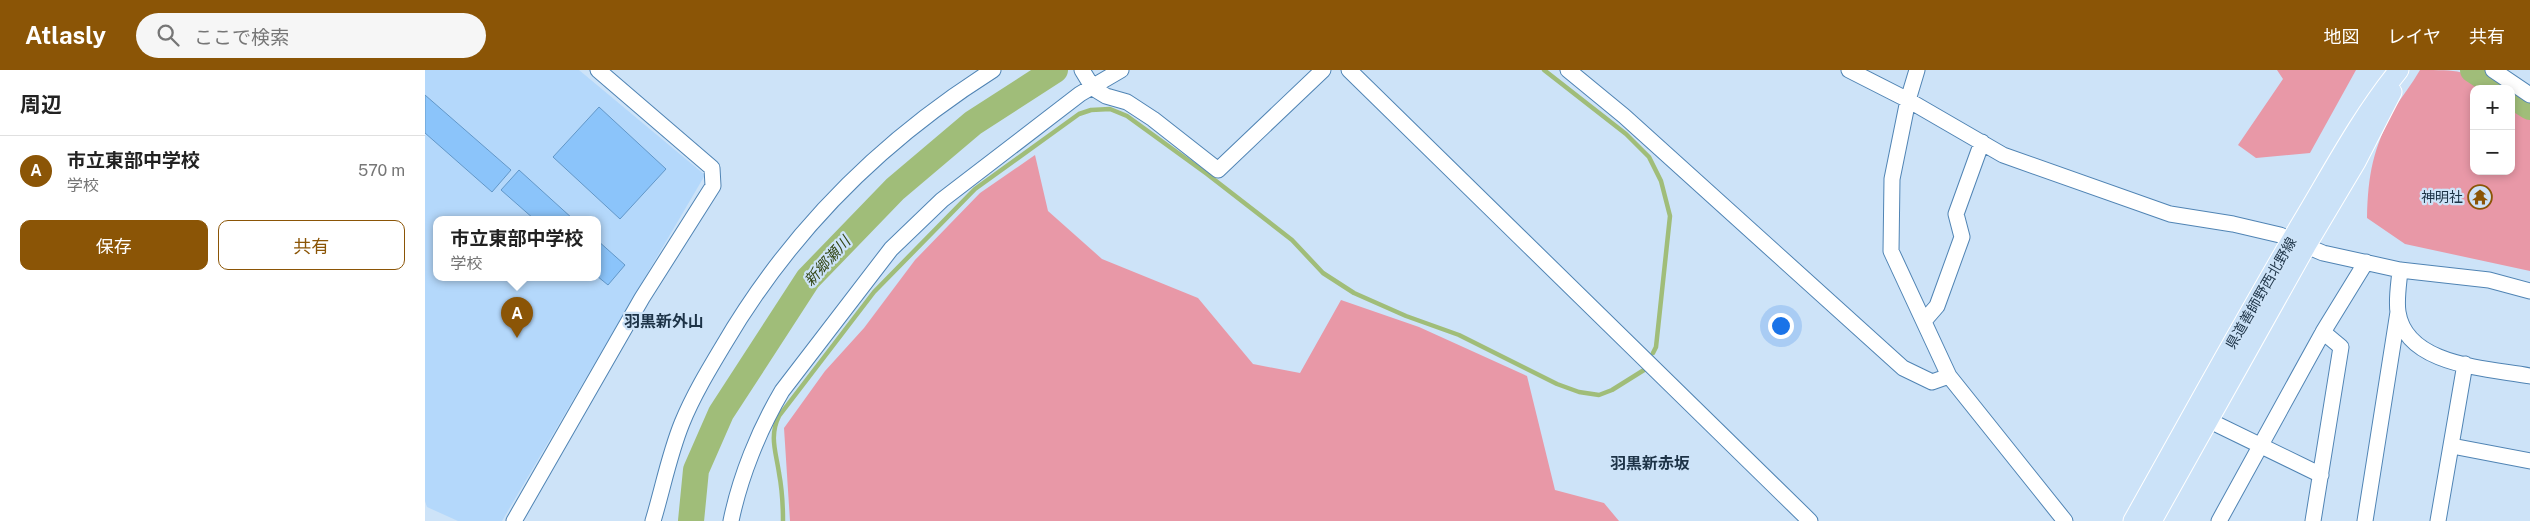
<!DOCTYPE html>
<html lang="ja">
<meta charset="utf-8">
<style>
body{margin:0;font-family:"Public Sans","Noto Sans JP",sans-serif;background:#f6f6f6;color:#222}
.controls{position:absolute;right:15px;top:15px;display:grid;overflow:hidden;border-radius:10px;box-shadow:0 2px 8px #0003}
.controls button{width:45px;height:45px;display:grid;place-items:center;padding:0;border:0;border-bottom:1px solid #e0e0e0;background:#fff;color:#222;font:25px sans-serif}
.you{position:absolute;left:1355px;top:255px;width:18px;height:18px;margin:-12px;border:4px solid #fff;border-radius:50%;background:#1a73e8;box-shadow:0 0 0 8px #1a73e833}
.badge{display:grid;place-items:center;width:32px;height:32px;border-radius:50%;background:#8b5506;color:#fff;font-size:16px;font-weight:700}
.pin{position:absolute;translate:-50% -41px;filter:drop-shadow(0 1px 2px #0008)}
.pin::after{content:'';position:absolute;top:26px;width:18px;height:15px;background:inherit;clip-path:polygon(0 0,100% 0,50% 100%)}
.popup{position:absolute;left:8px;top:146px;width:168px;height:65px;box-sizing:border-box;display:grid;place-content:center;border-radius:10px;background:#fff;filter:drop-shadow(0 1px 4px #0005);font-size:16px;white-space:nowrap;color:#767676}
.popup b{font-size:19px;color:#222}
.popup::after{content:'';position:absolute;left:50%;top:100%;margin-left:-10px;border:10px solid transparent;border-top-color:#fff}
.list{margin:0;padding:0;list-style:none}
h2{display:flex;justify-content:space-between;align-items:center;height:65px;margin:0;padding:0 20px;font-size:21px}
h2 small{font-size:16px;font-weight:400;color:#767676}
.list li{display:grid;grid-template-columns:32px 1fr auto;gap:15px;align-items:center;box-sizing:border-box;height:70px;padding:0 20px;border-top:1px solid #e0e0e0}
.list b{display:block;font-size:19px;white-space:nowrap}
.list p{margin:0;font-size:16px;white-space:nowrap;color:#767676}
.list em{font-size:16px;font-style:normal;color:#767676}
.actions{display:flex;gap:10px;padding:15px 20px}
.actions a{flex:1;padding:11px 0;border:1px solid #8b5506;border-radius:10px;text-align:center;font-size:18px;color:#8b5506}
.actions .main{background:#8b5506;color:#fff}
.icon{flex:none;width:28px;height:28px;fill:none;stroke:currentColor;stroke-width:2;stroke-linecap:round;stroke-linejoin:round}
.map{position:relative;flex:none;width:2105px;height:451px;overflow:hidden}
header{display:flex;align-items:center;gap:30px;box-sizing:border-box;height:70px;padding:0 25px;background:#8b5506;color:#fff}
header strong{font-size:24px}
nav{display:flex;gap:28px;margin-inline-start:auto;font-size:18px}
.search{width:350px;height:45px;background:#f6f6f6;display:flex;align-items:center;gap:12px;box-sizing:border-box;padding:0 18px;border-radius:28px;color:#767676;font-size:19px}
main{display:flex}
aside{flex:1;background:#fff}
.map>svg:first-child{display:block}
.built{fill:#b4d8fb;fill-rule:evenodd}
.forest{fill:#e898a7}
.lines{fill:none;stroke-linecap:round;stroke-linejoin:round}
.stream{stroke:#a0bd79;stroke-width:4.5}
.river{stroke:#a0bd79;stroke-width:26}
.building{fill:#8bc4fa;stroke:#6297c8}
.minor-casing{stroke:#5084b4;stroke-width:17}
.major-casing{stroke:#fff;stroke-width:21}
.minor{stroke:#fff;stroke-width:15}
.major{stroke:#cbe2f8;stroke-width:19}
.labels{text-anchor:middle;dominant-baseline:central;stroke-width:4.5;stroke-linejoin:round;paint-order:stroke}
.poi-label{font-size:14px;fill:#1d3347;stroke:#cde3f8;text-anchor:end}
.street-label{font-size:14px;fill:#1d3347;stroke:#cde3f8}
.water-label{font-size:15px;font-style:italic;fill:#334615;stroke:#cde3f8}
.quarter-label{font-size:16px;font-weight:bold;fill:#1d3347;stroke:#cde3f8}
</style>
<header>
<strong>Atlasly</strong>
<div class="search"><svg class="icon" aria-label="search" viewBox="0 0 24 24"><circle cx="10" cy="10" r="6"/><path d="M15 15l6 6"/></svg>ここで検索</div>
<nav><a>地図</a><a>レイヤ</a><a>共有</a></nav>
</header>
<main>
<aside>
<h2>周辺<small></small></h2>
<ul class="list">
<li><span class="badge">A</span><div><b>市立東部中学校</b><p>学校</p></div><em>570 m</em></li>
</ul>
<div class="actions"><a class="main">保存</a><a>共有</a></div>
</aside>
<div class="map">
<svg width="2105" height="451" viewBox="0 0 2105 451">
<rect width="100%" height="100%" fill="#cde3f8"/>
<path class="built" d="M 0,0 L 154,0 L 280,105 L 77,451 L 33,451 L 2,437 L 0,431 ZM 12,149 L 172,149 L 172,207 L 12,207 Z"/>
<path class="forest" d="M 1852,0 L 1931,0 L 1885,83 L 1831,88 L 1813,75 L 1858,9 Z
M 1995,0 C 2033,0 2041,0 2074,19 L 2049,19 L 2049,101 L 2086,101 L 2086,28 L 2105,42 L 2105,201 L 1980,174 L 1942,148 C 1943,104 1948,79 1969,39 C 1977,26 1987,14 1995,0 Z
M 610,85 L 623,141 L 677,189 L 773,228 L 828,294 L 875,303 L 916,230 L 994,257 L 1102,306 L 1130,420 L 1179,433 L 1194,451 L 365,451 L 359,358 L 400,301 L 439,258 L 490,190 L 555,123 Z"/>
<g class="lines">
<path class="stream" d="M 1119,0 L 1201,64 L 1224,87 L 1236,111 L 1245,146 L 1231,277 L 1228,283
M 358,451 C 358,435 357,419 354,403 C 351,382 344,366 354,346 L 449,222 L 550,119 L 654,44 L 666,40 L 685,39 L 702,46 L 782,104 L 867,170 L 898,203 L 929,223 L 981,246 L 1034,265 L 1132,314 L 1154,322 L 1174,325 L 1187,320 L 1219,300"/>
<path class="river" d="M 2048,0 L 2077,19
M 2086,25 L 2105,37
M 266,451 L 271,400 L 296,343 L 383,209 L 470,119 L 548,53 L 630,0"/>
</g>
<path class="building" d="M 0,25 L 86,100 L 67,122 L 0,63 Z
M 174,37 L 241,99 L 195,149 L 128,87 Z
M 94,100 L 148,149 L 109,149 L 76,120 Z
M 172,170 L 200,195 L 183,215 L 172,206 Z"/>
<g class="lines">
<g class="minor-casing">
<path id="minor" d="M 657,0 L 668,18 L 681,26 L 702,32 L 728,49 L 793,100 L 898,0
M 924,0 L 1385,451
M 1143,0 L 1199,46 L 1478,298 L 1507,312 L 1524,306
M 1424,0 L 1483,30 L 1578,85 L 1745,144 L 1808,154 L 1855,165 L 1898,183 L 1975,200 L 2064,210 L 2105,221
M 1492,0 L 1483,30 L 1467,109 L 1466,181 L 1524,306 L 1640,451
M 2068,0 L 2105,25
M 1975,200 C 1974,213 1971,229 1973,242 C 1981,296 2062,298 2105,306
M 1499,251 L 1512,236 L 1537,167 L 1531,144 L 1557,72
M 1783,350 L 1896,405
M 2027,376 L 2105,391
M 89,451 L 217,228 L 288,116 L 287,98 L 173,0
M 228,451 C 238,418 244,385 257,353 C 268,326 283,301 298,276 C 364,163 457,70 568,0
M 306,451 C 315,407 334,360 357,321 L 466,179 L 517,130 L 655,24 L 696,0
M 1794,451 L 1898,262 L 1941,192
M 1888,451 L 1916,277 L 1898,262
M 1940,451 L 1973,242
M 2013,451 L 2040,294"/>
</g>
<g class="major-casing">
<path id="major" d="M 1708,451 C 1763,353 1817,254 1874,157 C 1906,104 1935,48 1974,0
M 1727,451 L 1881,176 L 1931,92 L 1967,22"/>
</g>
<use href="#minor" class="minor"/>
<use href="#major" class="major"/>
</g>
<defs>
<g id="temple-ring" transform="scale(1.25)"><circle r="9.5" fill="#cde3f8" stroke="#8b5506" stroke-width="1.5"/><path d="M0-6L5-2H3V0L6.5 2.5H4V6H1.5V3h-3V6H-4V2.5H-6.5L-3 0V-2H-5Z" fill="#8b5506"/></g>
</defs>
<g fill-rule="evenodd">
<use href="#temple-ring" x="2055" y="127"/>
</g>
<g class="labels">
<g class="poi-label">
<text x="2038" y="127">神明社</text>
</g>
<g class="street-label">
<text transform="translate(1836 223) rotate(-60)">県道善師野西北野線</text>
</g>
<g class="water-label">
<text transform="translate(402 191) rotate(-48)">新郷瀬川</text>
</g>
<g class="quarter-label">
<text x="239" y="251">羽黒新外山</text>
<text x="1225" y="393">羽黒新赤坂</text>
</g>
</g>
</svg>
<div class="controls">
<button>+</button>
<button>−</button>
</div>
<div class="you"></div>
<div class="pin badge" style="left:92px;top:268px">A</div>
<div class="popup"><b>市立東部中学校</b>学校</div>
</div>
</main>
